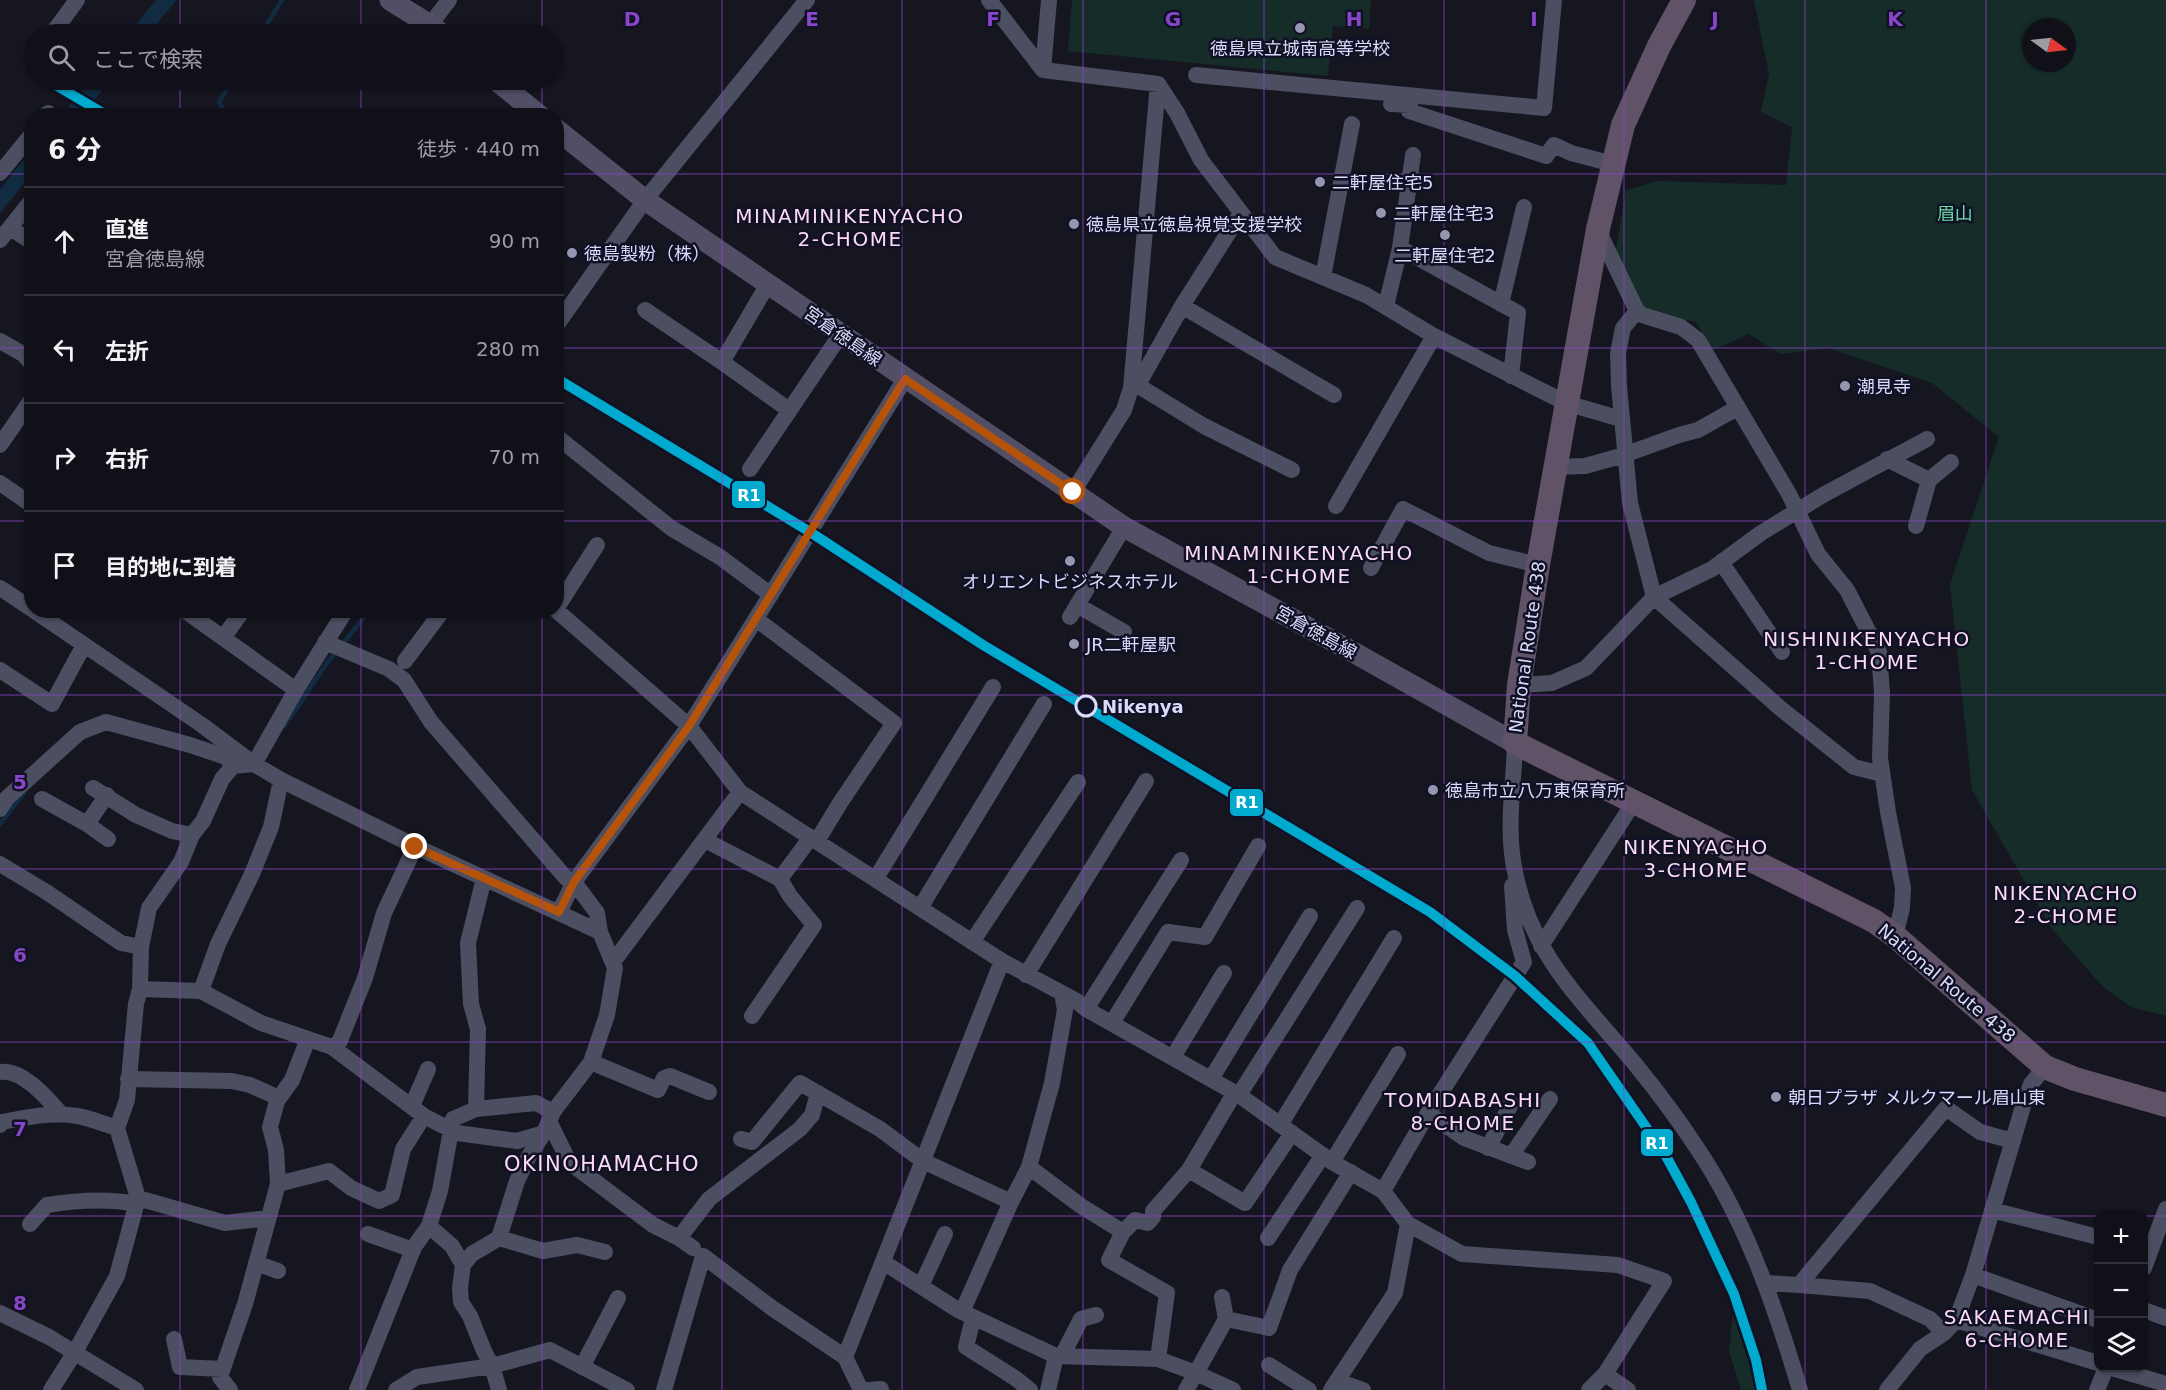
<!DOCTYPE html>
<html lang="ja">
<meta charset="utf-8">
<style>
body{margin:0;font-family:"DejaVu Sans","Noto Sans JP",sans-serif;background:#1e1e25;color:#f1f3f6}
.controls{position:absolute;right:18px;bottom:18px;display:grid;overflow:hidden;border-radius:12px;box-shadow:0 2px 4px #0004}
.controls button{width:54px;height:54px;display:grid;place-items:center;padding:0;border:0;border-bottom:2px solid #303037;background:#101018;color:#f1f3f6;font:30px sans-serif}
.compass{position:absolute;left:2022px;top:18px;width:54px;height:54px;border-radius:50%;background:#101018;box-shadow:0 2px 4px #0004;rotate:105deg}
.stop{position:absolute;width:18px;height:18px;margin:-14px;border:4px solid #b45309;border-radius:50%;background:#fff}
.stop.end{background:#b45309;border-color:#fff;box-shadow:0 2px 6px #0008}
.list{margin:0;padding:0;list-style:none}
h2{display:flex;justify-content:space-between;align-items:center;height:78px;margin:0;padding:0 24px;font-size:26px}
h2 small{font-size:20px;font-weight:400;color:#9c9da2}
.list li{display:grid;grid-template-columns:39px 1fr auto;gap:18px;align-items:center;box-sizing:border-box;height:108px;padding:0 24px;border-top:2px solid #303037}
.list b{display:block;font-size:22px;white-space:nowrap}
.list p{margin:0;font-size:20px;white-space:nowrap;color:#9c9da2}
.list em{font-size:20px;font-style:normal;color:#9c9da2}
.icon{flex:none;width:33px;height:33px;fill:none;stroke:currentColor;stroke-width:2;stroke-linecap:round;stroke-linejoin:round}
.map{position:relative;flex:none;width:2166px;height:1390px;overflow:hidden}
.search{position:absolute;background:#101018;box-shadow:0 2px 4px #0004;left:24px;top:24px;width:540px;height:66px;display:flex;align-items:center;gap:15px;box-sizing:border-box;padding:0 21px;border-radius:33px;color:#9c9da2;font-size:22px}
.panel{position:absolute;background:#101018;box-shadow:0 2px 4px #0004;left:24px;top:108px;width:540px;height:510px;border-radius:24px}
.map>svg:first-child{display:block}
.green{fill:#152c28;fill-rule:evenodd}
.water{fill:#112b42}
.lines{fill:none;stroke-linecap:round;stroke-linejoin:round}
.stream{stroke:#112b42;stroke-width:4.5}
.minor{stroke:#4c4e61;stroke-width:16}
.major{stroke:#524e66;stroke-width:21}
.highway{stroke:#605267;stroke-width:24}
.rail-1-casing{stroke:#111125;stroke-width:15}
.rail-1{stroke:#00a9ce;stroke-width:10}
.route{stroke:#b45309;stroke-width:8}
.grid{fill:none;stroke:#8946c8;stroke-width:1.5;stroke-opacity:0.55}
.poi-dot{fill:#9596af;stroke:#111125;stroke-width:2}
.stop-dot{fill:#111125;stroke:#d9dbfc;stroke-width:3}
.labels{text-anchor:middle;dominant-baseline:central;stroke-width:5;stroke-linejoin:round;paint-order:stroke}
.poi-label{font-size:18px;fill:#d9dbfc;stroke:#111125;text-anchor:start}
.park-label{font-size:18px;fill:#6ad7a8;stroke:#111125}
.street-label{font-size:18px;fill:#d9dbfc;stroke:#111125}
.stop-label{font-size:18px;font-weight:bold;fill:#d9dbfc;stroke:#111125;text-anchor:start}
.neighbourhood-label{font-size:20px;letter-spacing:1.5px;fill:#fcdaf6;stroke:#111125}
.quarter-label{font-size:21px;letter-spacing:1.5px;fill:#fcdaf6;stroke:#111125}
.grid-label{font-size:20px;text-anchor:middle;font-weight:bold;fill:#8946c8;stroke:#111125;stroke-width:5;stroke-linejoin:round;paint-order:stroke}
.line-badge{stroke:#111125;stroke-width:2}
.badge-label{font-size:16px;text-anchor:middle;font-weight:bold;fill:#fff}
</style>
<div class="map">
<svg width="2166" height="1390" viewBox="0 0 2166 1390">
<rect width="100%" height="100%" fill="#161620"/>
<path class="green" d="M 1072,0 L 1371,0 L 1369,29 L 1333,26 L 1328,76 L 1068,51 Z
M 1754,0 L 2166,0 L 2166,1016 L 2131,1007 L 2103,987 L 2052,929 L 1972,790 L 1950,584 L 1999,437 L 1932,383 L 1828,348 L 1781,354 L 1749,334 L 1713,350 L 1696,322 L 1645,312 L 1615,255 L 1626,190 L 1658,181 L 1786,185 L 1792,127 L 1761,112 L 1769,74 ZM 2031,27 L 2067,27 L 2067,63 L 2031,63 Z
M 1733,1313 L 1758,1390 L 1741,1390 L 1729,1351 Z"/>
<path class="water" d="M 156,0 L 177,0 L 148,34 L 128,34 Z
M 91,80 L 111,80 L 81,115 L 61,115 Z
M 31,151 L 31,175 L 0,213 L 0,189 Z"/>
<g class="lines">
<path class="stream" d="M 261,34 L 282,0
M 227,116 L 219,102 L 233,80
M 341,646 L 370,610
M 284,726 C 303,702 316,675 336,652
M 0,824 L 24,793"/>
<path class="minor" d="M 989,0 L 1043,70 L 1049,0
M 430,25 L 449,0
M 52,34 L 77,0
M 1043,70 L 1158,84 L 1177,113 L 1201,160 L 1275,257 L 1366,295 L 1434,336 L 1566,403 L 1621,419
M 1196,75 L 1544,108 L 1554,0
M 1391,104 L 1410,105 L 1409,111 L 1546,156 L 1554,145 L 1571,153 L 1613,164
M 46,116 L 48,113
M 0,173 L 32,134
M 10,228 L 32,242
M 1598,230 L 1637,311 L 1642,315 L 1681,327 L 1698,340 L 1789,494 L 1818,554 L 1847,590 L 1879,652 L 1882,693 L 1880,758 L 1888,812 L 1903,888 L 1902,908 L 1895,936
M 0,240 L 32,200
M 1400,248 L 1413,155
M 1323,277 L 1352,124
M 768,284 L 722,362 L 789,410
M 1501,304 L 1524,207
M 1182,306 L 1334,395
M 1386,306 L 1400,248 L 1518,313 L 1511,376
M 645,310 L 722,362
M 556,326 L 645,200 L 807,0
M 0,341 L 23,354 L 32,364
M 1137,385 L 1204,426 L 1292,470
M 1131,388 L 1140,381 L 1182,306 L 1241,213
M 556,436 L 671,528 L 720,557 L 771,595
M 0,445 L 32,399
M 1887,459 L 1929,480 L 1916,526
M 1555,467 L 1585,466 L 1621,456 L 1679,435 L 1698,430 L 1737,408
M 750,469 L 841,334
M 1929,480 L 1951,462
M 0,483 L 32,505
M 1073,492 L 1124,410 L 1131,388 L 1158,84
M 1336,506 L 1434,336
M 1721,562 L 1782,652
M 1371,568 L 1403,509 L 1489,553 L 1538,565
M 0,588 L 32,609
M 1077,605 L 1124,632
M 556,609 L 597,545
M 33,610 L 202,725 L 254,764 L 281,780 L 421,849 L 600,932
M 184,610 L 296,690
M 556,610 L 689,726 L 740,792 L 1002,961 L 845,1357 L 861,1390
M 1070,617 L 1124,527
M 756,619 L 894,723 L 840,803 L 817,841
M 223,638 L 243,610
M 405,661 L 443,610
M 0,670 L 52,704 L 84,645
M 1519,685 L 1552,683 L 1586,668 L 1654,597 L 1630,503 L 1619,386 L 1618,353 L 1623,328 L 1637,311
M 1515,743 C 1514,783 1507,821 1513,861 C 1527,952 1579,997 1635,1064 C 1657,1091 1678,1119 1697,1148 C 1746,1221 1775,1306 1800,1390
M 254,764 L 296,690 L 346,610
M 1882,774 L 1854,767 L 1780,708 L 1654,597 L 1712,569 L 1761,533 L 1823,495 L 1927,439
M 93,788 L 136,815 L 172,831 L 192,835
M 42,799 L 87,824 L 108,839
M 0,809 L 7,798 L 80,732 L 106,722 L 190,745 L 226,757 L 233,766
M 87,824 L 107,795
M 705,840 L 780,879
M 0,864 L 48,893 L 121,943 L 141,947
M 876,878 L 993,687
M 920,908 L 1044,704
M 559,912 L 574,882 L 689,726 L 905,379
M 972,942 L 1078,782
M 1541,946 L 1634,802
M 1002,961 L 1075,1000 L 1086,1009 L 1239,1095 L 1332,1162 L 1383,1191 L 1408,1224 L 1395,1293 L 1331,1390
M 613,962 L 740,792
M 1026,975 L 1146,781
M 140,989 L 201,991 L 261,1023 L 332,1047 L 424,1116 L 457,1133 L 517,1141 L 544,1133 L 553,1112 L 591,1062 L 607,1015 L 615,968 L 600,932 L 597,913 L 574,882 L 566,878 L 431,722 L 404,680 L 389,669 L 325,642
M 201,991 L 218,944 L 252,874 L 271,827 L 281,780
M 1086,1009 L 1181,860
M 752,1016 L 814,925 L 790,896 L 780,879 L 811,837
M 1112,1023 L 1168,932 L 1205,937 L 1258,846
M 332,1047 L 339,1043 L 365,978 L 384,913 L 415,847
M 1173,1057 L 1224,973
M 591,1062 L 658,1090 L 664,1078 L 670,1076 L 709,1092
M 0,1072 C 22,1068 48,1099 61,1114
M 128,1079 L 232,1081 L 250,1085 L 279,1098
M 1211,1079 L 1310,916
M 1235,1092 L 1189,1170 L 1245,1203 L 1292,1133
M 1239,1095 L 1357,908
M 412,1106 L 428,1069
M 476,1109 L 478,1029 L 471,1004 L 468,943 L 484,878
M 1428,1113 L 1464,1138 L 1528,1162
M 549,1121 L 569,1162 L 653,1225 L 679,1238 L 693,1248
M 0,1125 L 2,1122 C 27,1117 52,1112 77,1116 C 90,1118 104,1124 117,1128 L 127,1100 L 136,1004 L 140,989 L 141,947 L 149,908 L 181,862 L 192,835 L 203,821 L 222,779 L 233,766 L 254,764
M 1280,1125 L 1394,938
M 741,1139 L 752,1142 L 800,1083 L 880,1129 L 923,1161 L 1011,1202 L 1029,1167 L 1052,1083 L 1065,1010 L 1062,993
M 1488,1148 L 1511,1104
M 1511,1156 L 1550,1099
M 1332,1162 L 1398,1054
M 1029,1167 L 1081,1206 L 1123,1232 L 1135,1220 L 1148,1223 L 1153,1217 L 1153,1211 L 1189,1170
M 278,1184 L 329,1171 L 351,1188 L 379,1201 L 392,1195 L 403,1149 L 424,1116
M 1383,1191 L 1428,1113 L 1524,962 L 1515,930 L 1512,886
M 138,1198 L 225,1223 L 268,1218
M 1992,1210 L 2098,1237
M 30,1224 L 47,1205 C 77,1200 107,1198 137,1204
M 1408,1224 L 1462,1254 L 1618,1265 L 1664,1281 L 1605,1374 L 1628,1390
M 429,1226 L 452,1246 L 463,1265
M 1123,1232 L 1109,1260 L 1167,1293 L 1158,1359
M 368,1234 L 413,1250
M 499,1238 L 543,1251 L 577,1245 L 605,1252
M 679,1238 L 709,1199 L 800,1129 L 812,1115 L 818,1093
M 1268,1238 L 1323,1155
M 883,1262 L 958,1310 L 1056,1356 L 1048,1390
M 256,1263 L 278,1271
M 2144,1268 L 2166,1209
M 1973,1275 L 2098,1320
M 1765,1283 L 1799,1285
M 921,1286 L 945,1234
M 2144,1310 L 2166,1318
M 962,1312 L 1011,1202
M 0,1313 L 49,1337 L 136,1390
M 973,1318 L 966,1347 L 1015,1378 L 1030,1390
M 1226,1319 L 1269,1328 L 1290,1270 L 1351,1172
M 1956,1320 L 2098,1363
M 1944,1333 L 1930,1319 L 1870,1291 L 1799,1285 L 1946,1108 L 1980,1132 L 2013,1141
M 174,1339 L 180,1367 L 223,1369
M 1056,1356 L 1158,1359 L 1196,1373 L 1226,1319 L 1222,1297
M 1062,1356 L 1081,1319 L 1096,1315
M 1269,1365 L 1309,1390
M 582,1367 L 618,1298
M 2112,1368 L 2166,1384
M 1337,1381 L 1363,1390
M 51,1390 L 75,1352 L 117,1276 L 138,1198 L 117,1128
M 230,1390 L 220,1377 L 245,1304 L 278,1184 L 276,1150 L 270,1127 L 277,1101 L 292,1080 L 308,1039
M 357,1390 L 414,1247 L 429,1226 L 440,1191 L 453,1119 L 476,1109 L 536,1103 L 553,1112
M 396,1390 L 417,1377 L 492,1366 L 550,1350 L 627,1390
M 499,1390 L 492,1366 L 484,1351 L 470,1316 L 461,1302 L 460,1288 L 463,1265 L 472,1254 L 499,1238 L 517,1181 L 529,1156 L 544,1133
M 664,1390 L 703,1256 L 772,1308 L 845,1357
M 867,1390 L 881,1389
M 1186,1390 L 1196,1373 L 1233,1390
M 1589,1390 L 1605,1374
M 1887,1390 L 1920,1349 L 1944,1333 L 1956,1320 L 1973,1275 L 2024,1103 L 2031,1084 L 2045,1067
M 2097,1390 L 2106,1368"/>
<path class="major" d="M 390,0 L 430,25 L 442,34
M 496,80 L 540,116
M 556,129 L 645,200 L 1124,527 L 1353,652 L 1515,743"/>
<path class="highway" d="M 1684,0 L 1659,46 L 1623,125 L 1598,229 L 1538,565 L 1519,685 L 1515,743 L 1874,921 L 1895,936 L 2045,1067 L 2075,1079 L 2166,1105"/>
<g class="rail-1-casing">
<path id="rail-1" d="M 47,80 L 108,116
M 556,378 L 810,532 L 983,645 L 1430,912 L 1515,976 L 1588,1043 L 1666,1156 L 1691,1202 L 1734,1294 L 1756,1360 L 1762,1390"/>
</g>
<use href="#rail-1" class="rail-1"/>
</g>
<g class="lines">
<path class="route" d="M 415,847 L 559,912 L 574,882 L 689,726 L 905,379 L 1073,492"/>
</g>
<path class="grid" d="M 180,0 L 180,34M 361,0 L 361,34M 542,0 L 542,34M 722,0 L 722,1390M 902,0 L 902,1390M 1083,0 L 1083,1390M 1264,0 L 1264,1390M 1444,0 L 1444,1390M 1624,0 L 1624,1390M 1805,0 L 1805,1390M 1986,0 L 1986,1390M 180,80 L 180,116M 361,80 L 361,116M 542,80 L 542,116M 0,174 L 32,174M 556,174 L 2166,174M 0,348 L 32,348M 556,348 L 2166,348M 0,521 L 32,521M 556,521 L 2166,521M 180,610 L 180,1390M 361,610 L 361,1390M 542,610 L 542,1390M 0,695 L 2166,695M 0,869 L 2166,869M 0,1042 L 2166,1042M 0,1216 L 2098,1216M 2144,1216 L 2166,1216"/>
<g class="poi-dot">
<circle cx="1300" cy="28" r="6"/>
<circle cx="1320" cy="182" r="6"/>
<circle cx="1381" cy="213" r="6"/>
<circle cx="1074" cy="224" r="6"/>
<circle cx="1445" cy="235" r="6"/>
<circle cx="572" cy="253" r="6"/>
<circle cx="1845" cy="386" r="6"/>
<circle cx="1070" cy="561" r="6"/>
<circle cx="1074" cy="644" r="6"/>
<circle cx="1433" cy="790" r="6"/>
<circle cx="1776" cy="1097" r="6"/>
</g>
<circle class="stop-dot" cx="1086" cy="706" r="10"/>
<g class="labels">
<g class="poi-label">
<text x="1300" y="48" text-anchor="middle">徳島県立城南高等学校</text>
<text x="1332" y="182">二軒屋住宅5</text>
<text x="1393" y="213">二軒屋住宅3</text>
<text x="1086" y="224">徳島県立徳島視覚支援学校</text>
<text x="584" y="253">徳島製粉（株）</text>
<text x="1445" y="255" text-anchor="middle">二軒屋住宅2</text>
<text x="1857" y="386">潮見寺</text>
<text x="1070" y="581" text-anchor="middle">オリエントビジネスホテル</text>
<text x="1086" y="644">JR二軒屋駅</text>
<text x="1445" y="790">徳島市立八万東保育所</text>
<text x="1788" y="1097">朝日プラザ メルクマール眉山東</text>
</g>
<g class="park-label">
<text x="1955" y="213">眉山</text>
</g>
<g class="street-label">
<text transform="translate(843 336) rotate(35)">宮倉徳島線</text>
<text transform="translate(1316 632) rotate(29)">宮倉徳島線</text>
<text transform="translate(1527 647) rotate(-82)">National Route 438</text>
<text transform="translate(1947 983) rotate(40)">National Route 438</text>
</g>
<g class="stop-label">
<text x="1102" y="706">Nikenya</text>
</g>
<g class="neighbourhood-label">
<text x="850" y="216">MINAMINIKENYACHO<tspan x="850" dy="23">2-CHOME</tspan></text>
<text x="1299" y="553">MINAMINIKENYACHO<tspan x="1299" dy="23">1-CHOME</tspan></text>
<text x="1867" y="639">NISHINIKENYACHO<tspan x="1867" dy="23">1-CHOME</tspan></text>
<text x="1696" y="847">NIKENYACHO<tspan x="1696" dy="23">3-CHOME</tspan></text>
<text x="2066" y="893">NIKENYACHO<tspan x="2066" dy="23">2-CHOME</tspan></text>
<text x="1463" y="1100">TOMIDABASHI<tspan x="1463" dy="23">8-CHOME</tspan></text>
<text x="2017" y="1317">SAKAEMACHI<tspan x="2017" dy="23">6-CHOME</tspan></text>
</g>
<g class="quarter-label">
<text x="602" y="1164">OKINOHAMACHO</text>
</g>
</g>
<g class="grid-label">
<text x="632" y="26">D</text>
<text x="812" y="26">E</text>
<text x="993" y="26">F</text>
<text x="1173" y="26">G</text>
<text x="1354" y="26">H</text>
<text x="1534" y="26">I</text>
<text x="1715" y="26">J</text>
<text x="1895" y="26">K</text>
<text x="20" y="789">5</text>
<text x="20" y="962">6</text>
<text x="20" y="1136">7</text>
<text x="20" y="1310">8</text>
</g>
<g class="line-badge">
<rect x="731" y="480" width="35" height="29" rx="6" fill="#00a9ce"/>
<rect x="1229" y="788" width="35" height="29" rx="6" fill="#00a9ce"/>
<rect x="1640" y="1128" width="34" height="29" rx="6" fill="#00a9ce"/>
</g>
<g class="badge-label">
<text x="749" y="501">R1</text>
<text x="1247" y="808">R1</text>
<text x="1657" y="1149">R1</text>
</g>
</svg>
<div class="controls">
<button>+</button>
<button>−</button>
<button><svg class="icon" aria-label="layers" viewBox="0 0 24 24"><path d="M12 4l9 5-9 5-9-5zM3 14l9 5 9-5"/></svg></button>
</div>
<svg class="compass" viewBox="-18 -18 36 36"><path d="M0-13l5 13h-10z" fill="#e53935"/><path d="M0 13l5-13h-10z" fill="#9c9da2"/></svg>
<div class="stop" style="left:1073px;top:492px"></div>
<div class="stop end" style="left:415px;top:847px"></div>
<div class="search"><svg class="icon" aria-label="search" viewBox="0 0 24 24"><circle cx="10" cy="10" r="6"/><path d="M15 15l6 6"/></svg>ここで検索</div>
<section class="panel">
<h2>6 分<small>徒歩 · 440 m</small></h2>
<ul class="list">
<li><svg class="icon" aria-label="ahead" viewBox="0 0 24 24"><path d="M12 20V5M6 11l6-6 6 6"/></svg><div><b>直進</b><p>宮倉徳島線</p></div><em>90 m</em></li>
<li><svg class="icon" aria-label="left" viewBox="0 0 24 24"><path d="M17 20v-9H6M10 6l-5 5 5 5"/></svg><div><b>左折</b></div><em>280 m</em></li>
<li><svg class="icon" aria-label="right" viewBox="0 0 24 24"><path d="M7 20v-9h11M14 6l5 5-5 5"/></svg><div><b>右折</b></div><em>70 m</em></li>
<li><svg class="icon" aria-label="arrive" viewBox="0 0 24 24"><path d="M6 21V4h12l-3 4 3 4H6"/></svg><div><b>目的地に到着</b></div></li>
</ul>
</section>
</div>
